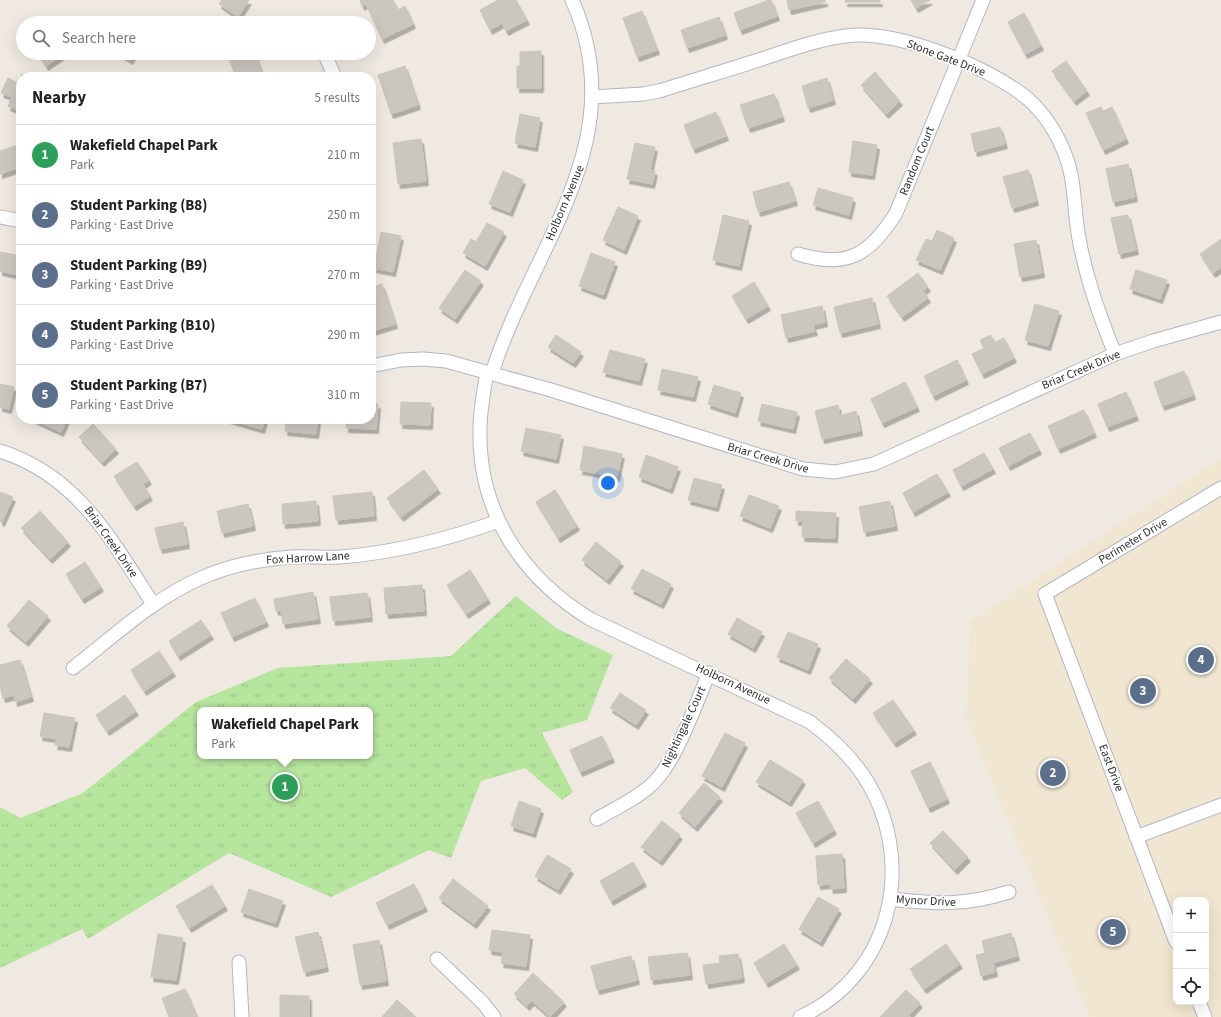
<!DOCTYPE html>
<meta charset="utf-8">
<style>
body{margin:0;font-family:"Source Sans 3",sans-serif;background:#f6f6f6;color:#222}
.controls{position:absolute;right:12px;bottom:12px;display:grid;overflow:hidden;border-radius:8px;box-shadow:0 4px 16px #0002}
.controls button{width:36px;height:36px;display:grid;place-items:center;padding:0;border:0;border-bottom:1px solid #e0e0e0;background:#fff;color:#222;font:20px sans-serif}
.you{position:absolute;left:608px;top:483px;width:14px;height:14px;margin:-10px;border:3px solid #fff;border-radius:50%;background:#1a73e8;box-shadow:0 0 0 6px #1a73e833}
.badge{display:grid;place-items:center;width:26px;height:26px;border-radius:50%;background:#4264fb;color:#fff;font-size:13px;font-weight:700}
.pin{position:absolute;translate:-50% -50%;border:2px solid #fff;box-shadow:0 1px 4px #0006}
.popup{position:absolute;left:197px;top:707px;width:176px;height:52px;box-sizing:border-box;display:grid;place-content:center;border-radius:8px;background:#fff;filter:drop-shadow(0 1px 3px #0005);font-size:13px;white-space:nowrap;color:#767676}
.popup b{font-size:15px;color:#222}
.popup::after{content:'';position:absolute;left:50%;top:100%;margin-left:-8px;border:8px solid transparent;border-top-color:#fff}
.list{margin:0;padding:0;list-style:none}
h2{display:flex;justify-content:space-between;align-items:center;height:52px;margin:0;padding:0 16px;font-size:17px}
h2 small{font-size:13px;font-weight:400;color:#767676}
.list li{display:grid;grid-template-columns:26px 1fr auto;gap:12px;align-items:center;box-sizing:border-box;height:60px;padding:0 16px;border-top:1px solid #e0e0e0}
.list b{display:block;font-size:15px;white-space:nowrap}
.list p{margin:0;font-size:13px;white-space:nowrap;color:#767676}
.list em{font-size:13px;font-style:normal;color:#767676}
.icon{flex:none;width:22px;height:22px;fill:none;stroke:currentColor;stroke-width:2;stroke-linecap:round;stroke-linejoin:round}
.map{position:relative;flex:none;width:1221px;height:1017px;overflow:hidden}
.search{position:absolute;background:#fff;box-shadow:0 4px 16px #0002;left:16px;top:16px;width:360px;height:44px;display:flex;align-items:center;gap:10px;box-sizing:border-box;padding:0 14px;border-radius:22px;color:#767676;font-size:15px}
.panel{position:absolute;background:#fff;box-shadow:0 4px 16px #0002;left:16px;top:72px;width:360px;height:352px;border-radius:16px}
.map>svg:first-child{display:block}
.education{fill:#f0e6d1;fill-rule:evenodd}
.park{fill:url(#park-tufts);fill-rule:evenodd}
.building{fill:#cbc7bf;stroke:#cbc5ba;filter:url(#shadow)}
.lines{fill:none;stroke-linecap:round;stroke-linejoin:round}
.street-casing{stroke:#b4b7c1;stroke-width:15}
.street{stroke:#fff;stroke-width:13}
.labels{text-anchor:middle;dominant-baseline:central;stroke-width:3.5;stroke-linejoin:round;paint-order:stroke}
.street-label{font-size:12px;fill:#2e2e2e;stroke:#fff}
</style>
<div class="map">
<svg width="1221" height="1017" viewBox="0 0 1221 1017">
<defs>
<pattern id="park-tufts" width="24" height="20" patternUnits="userSpaceOnUse"><rect width="24" height="20" fill="#b6e59e"/><path d="M3 7l-1-3M5 7V3M7 7l1-3M15 17l-1-3M17 17v-4M19 17l1-3" fill="none" stroke="#9dc588"/></pattern>
<filter id="shadow"><feDropShadow dx="2.5" dy="4.5" stdDeviation="0" flood-color="#0004"/></filter>
</defs>
<rect width="100%" height="100%" fill="#efe9e1"/>
<path class="education" d="M 1221,458 L 1221,1017 L 1089,1017 L 966,719 L 970,621 ZM 1176,900 L 1206,900 L 1206,1002 L 1176,1002 Z"/>
<path class="park" d="M 516,596 L 556,628 L 613,655 L 587,720 L 542,733 L 573,792 L 562,800 L 525,768 L 481,781 L 451,858 L 429,850 L 331,897 L 229,853 L 88,939 L 82,929 L 0,968 L 0,807 L 20,818 L 83,793 L 196,702 L 278,668 L 451,656 ZM 200,710 L 370,710 L 370,756 L 200,756 Z"/>
<path class="building" d="M 222,0 L 249,0 L 238,17 L 219,4 Z
M 360,0 L 393,0 L 398,10 L 405,6 L 413,24 L 382,39 L 366,4 L 362,6 Z
M 498,0 L 516,0 L 527,20 L 506,31 L 502,23 L 490,30 L 480,10 Z
M 769,0 L 771,0 L 777,16 L 740,30 L 734,13 Z
M 787,0 L 825,0 L 825,2 L 789,10 Z
M 845,0 L 880,0 L 880,2 L 845,2 Z
M 911,0 L 930,0 L 916,8 Z
M 642,11 L 657,50 L 637,57 L 623,18 Z
M 1024,13 L 1041,46 L 1025,54 L 1008,22 Z
M 719,17 L 725,35 L 687,48 L 681,30 Z
M 541,51 L 541,88 L 517,88 L 517,66 L 520,66 L 520,52 Z
M 38,53 L 65,53 L 46,66 Z
M 119,53 L 135,53 L 130,60 Z
M 246,53 L 255,53 L 263,77 L 236,77 L 229,59 Z
M 1066,61 L 1087,91 L 1074,101 L 1052,71 Z
M 405,66 L 418,105 L 391,114 L 378,75 Z
M 875,72 L 900,101 L 886,114 L 861,85 Z
M 22,74 L 28,77 L 21,77 L 21,112 L 8,106 L 12,97 L 1,93 L 8,78 L 18,83 Z
M 827,78 L 833,100 L 808,108 L 802,86 Z
M 774,94 L 782,117 L 748,128 L 740,105 Z
M 1101,107 L 1103,111 L 1112,107 L 1126,139 L 1103,150 L 1086,113 Z
M 716,112 L 726,136 L 693,149 L 684,125 Z
M 520,114 L 540,118 L 535,147 L 515,143 Z
M 1000,127 L 1005,144 L 975,152 L 971,134 Z
M 421,139 L 426,181 L 398,184 L 393,143 Z
M 853,141 L 877,145 L 872,175 L 849,172 Z
M 635,143 L 655,147 L 650,170 L 655,171 L 652,184 L 627,179 Z
M 21,144 L 21,167 L 0,174 L 0,151 Z
M 1128,164 L 1135,197 L 1113,202 L 1106,169 Z
M 1028,170 L 1036,201 L 1012,208 L 1003,177 Z
M 503,171 L 523,180 L 510,212 L 489,204 Z
M 789,182 L 795,201 L 758,212 L 753,192 Z
M 818,188 L 853,198 L 849,215 L 813,205 Z
M 618,207 L 638,216 L 624,250 L 603,240 Z
M 723,215 L 749,221 L 739,266 L 713,260 Z
M 1128,215 L 1136,250 L 1119,254 L 1111,218 Z
M 487,223 L 504,232 L 485,266 L 463,253 L 471,239 L 476,242 Z
M 937,230 L 954,238 L 940,270 L 916,260 L 926,239 L 932,241 Z
M 381,232 L 401,236 L 393,272 L 374,268 Z
M 1221,239 L 1221,267 L 1213,273 L 1200,254 Z
M 1036,240 L 1042,273 L 1020,277 L 1014,244 Z
M 0,252 L 21,256 L 18,275 L 0,271 Z
M 591,253 L 615,262 L 603,295 L 579,286 Z
M 465,270 L 481,281 L 455,319 L 439,308 Z
M 1136,270 L 1167,280 L 1160,299 L 1130,289 Z
M 918,273 L 928,287 L 923,291 L 928,298 L 902,317 L 887,296 Z
M 754,282 L 768,306 L 746,319 L 732,296 Z
M 382,284 L 395,324 L 372,331 L 371,288 Z
M 872,298 L 878,324 L 840,333 L 834,307 Z
M 1035,304 L 1059,311 L 1048,346 L 1025,340 Z
M 822,306 L 825,322 L 813,325 L 815,331 L 786,338 L 781,315 Z
M 556,335 L 581,352 L 573,363 L 548,347 Z
M 991,335 L 994,343 L 1004,338 L 1014,358 L 982,374 L 972,354 L 984,348 L 980,340 Z
M 610,350 L 645,359 L 639,381 L 603,372 Z
M 957,360 L 966,380 L 933,396 L 924,376 Z
M 662,369 L 698,377 L 693,397 L 658,390 Z
M 1184,371 L 1193,395 L 1162,406 L 1154,382 Z
M 905,382 L 917,407 L 882,423 L 871,399 Z
M 0,384 L 14,387 L 9,409 L 0,407 Z
M 714,385 L 741,393 L 735,413 L 708,404 Z
M 1126,392 L 1136,416 L 1107,427 L 1098,404 Z
M 401,402 L 431,403 L 430,425 L 400,424 Z
M 371,404 L 378,404 L 376,429 L 346,428 L 347,419 L 371,419 Z
M 762,404 L 797,412 L 793,429 L 758,421 Z
M 838,405 L 840,416 L 856,411 L 860,431 L 822,439 L 815,411 Z
M 1084,410 L 1094,433 L 1058,449 L 1048,426 Z
M 33,419 L 67,419 L 61,432 Z
M 228,419 L 265,419 L 262,429 Z
M 286,419 L 318,419 L 316,434 L 285,431 Z
M 93,424 L 116,449 L 102,462 L 79,437 Z
M 526,428 L 561,435 L 556,459 L 521,451 Z
M 1030,433 L 1039,450 L 1008,466 L 999,448 Z
M 584,446 L 622,454 L 617,477 L 580,470 Z
M 984,453 L 993,469 L 961,486 L 953,470 Z
M 646,455 L 678,467 L 670,489 L 639,477 Z
M 137,462 L 149,480 L 143,484 L 150,496 L 134,506 L 114,476 Z
M 424,470 L 438,489 L 401,517 L 387,498 Z
M 937,474 L 948,492 L 913,512 L 903,493 Z
M 694,478 L 722,485 L 716,507 L 688,500 Z
M 555,490 L 577,526 L 558,538 L 536,502 Z
M 0,492 L 13,497 L 2,522 L 0,521 Z
M 372,492 L 374,516 L 336,520 L 333,496 Z
M 749,495 L 779,506 L 770,528 L 740,516 Z
M 316,501 L 318,521 L 283,524 L 282,504 Z
M 890,501 L 895,526 L 864,532 L 859,507 Z
M 248,504 L 253,526 L 222,533 L 217,511 Z
M 40,511 L 68,542 L 50,559 L 21,528 Z
M 796,511 L 836,513 L 835,538 L 802,537 L 803,521 L 796,521 Z
M 183,522 L 187,544 L 160,549 L 155,528 Z
M 596,542 L 621,562 L 607,580 L 582,560 Z
M 85,562 L 101,587 L 82,599 L 66,574 Z
M 642,569 L 671,584 L 661,604 L 631,589 Z
M 470,570 L 488,599 L 466,614 L 447,585 Z
M 422,585 L 424,611 L 386,614 L 384,588 Z
M 313,592 L 318,619 L 283,624 L 281,610 L 276,611 L 274,599 Z
M 367,593 L 370,617 L 333,621 L 330,597 Z
M 255,598 L 266,622 L 232,637 L 221,613 Z
M 29,600 L 48,616 L 26,642 L 7,626 Z
M 737,618 L 762,632 L 753,648 L 728,634 Z
M 201,620 L 211,635 L 178,656 L 169,641 Z
M 788,632 L 818,644 L 808,670 L 777,657 Z
M 159,651 L 173,672 L 144,691 L 131,670 Z
M 846,659 L 870,679 L 853,699 L 829,678 Z
M 20,660 L 31,697 L 15,702 L 14,695 L 3,698 L 0,686 L 0,665 Z
M 620,693 L 646,710 L 636,725 L 610,708 Z
M 125,695 L 136,711 L 107,731 L 96,715 Z
M 893,700 L 914,730 L 894,743 L 873,713 Z
M 44,713 L 75,718 L 69,747 L 55,745 L 57,739 L 40,736 Z
M 725,733 L 745,743 L 722,787 L 702,776 Z
M 602,736 L 612,758 L 580,772 L 570,750 Z
M 770,760 L 803,780 L 789,802 L 756,782 Z
M 930,762 L 947,799 L 928,808 L 911,771 Z
M 704,783 L 720,797 L 695,827 L 679,813 Z
M 519,801 L 541,809 L 533,833 L 511,826 Z
M 818,801 L 834,830 L 813,843 L 796,813 Z
M 662,821 L 680,835 L 660,861 L 641,847 Z
M 943,831 L 968,857 L 955,870 L 930,843 Z
M 842,854 L 844,888 L 831,889 L 830,884 L 818,885 L 816,856 Z
M 547,855 L 571,869 L 558,890 L 535,876 Z
M 633,862 L 644,882 L 611,901 L 600,881 Z
M 453,879 L 488,906 L 474,924 L 439,898 Z
M 414,884 L 425,907 L 387,925 L 376,903 Z
M 212,885 L 225,906 L 189,928 L 176,906 Z
M 249,889 L 283,901 L 275,923 L 241,912 Z
M 818,897 L 839,909 L 820,942 L 799,929 Z
M 492,930 L 530,935 L 526,966 L 501,963 L 503,952 L 489,950 Z
M 318,932 L 326,967 L 304,972 L 295,937 Z
M 1011,933 L 1017,956 L 993,963 L 995,972 L 981,976 L 976,955 L 985,953 L 982,941 Z
M 158,934 L 183,938 L 176,980 L 151,977 Z
M 379,940 L 386,981 L 360,985 L 353,945 Z
M 784,944 L 797,965 L 766,983 L 754,963 Z
M 946,944 L 960,964 L 924,989 L 910,969 Z
M 687,953 L 690,975 L 651,980 L 648,957 Z
M 738,954 L 742,978 L 706,984 L 703,965 L 720,963 L 719,956 Z
M 631,956 L 637,980 L 597,990 L 591,966 Z
M 533,973 L 564,1002 L 550,1017 L 532,1001 L 527,1006 L 514,994 Z
M 185,989 L 197,1017 L 169,1017 L 162,998 Z
M 906,990 L 920,1003 L 909,1015 L 911,1017 L 880,1017 Z
M 280,995 L 309,996 L 309,1017 L 280,1017 Z
M 397,1000 L 416,1017 L 382,1017 Z"/>
<g class="lines">
<g class="street-casing">
<path id="street" d="M 324,53 L 335,77
M 592,97 L 643,94 L 659,91 C 694,80 728,70 762,59 C 789,50 816,40 845,36 C 896,29 990,67 1028,99 C 1046,115 1058,135 1066,157 C 1075,181 1074,208 1078,233 C 1085,276 1099,315 1115,354
M 0,217 L 21,221
M 798,254 C 847,269 870,255 896,213 L 983,0
M 371,366 L 401,360 L 423,359 L 446,361 L 551,390 L 803,469 L 835,472 L 874,464 L 1115,354 L 1153,341 L 1221,322
M 487,372 C 484,391 480,410 480,429 C 478,512 522,577 590,619 L 810,722 C 830,737 848,753 863,775 C 918,858 894,974 800,1017
M 492,373 C 532,246 635,141 572,0
M 0,451 C 78,476 111,539 153,604
M 73,668 C 114,636 153,599 201,578 C 229,566 261,559 292,557 C 308,556 324,558 340,557 C 394,553 448,539 499,521
M 597,819 C 614,809 634,800 649,787 C 675,766 695,705 709,673
M 1136,837 L 1221,805
M 890,899 C 936,904 964,906 1009,892
M 1176,942 L 1045,594 L 1221,488
M 437,959 L 483,1003 L 494,1017
M 239,962 L 242,1017
M 1199,1002 L 1205,1017"/>
</g>
<use href="#street" class="street"/>
</g>
<g class="labels">
<g class="street-label">
<text transform="translate(946 58) rotate(21)">Stone Gate Drive</text>
<text transform="translate(917 161) rotate(-68)">Random Court</text>
<text transform="translate(565 203) rotate(-67)">Holborn Avenue</text>
<text transform="translate(1081 370) rotate(-23)">Briar Creek Drive</text>
<text transform="translate(768 458) rotate(16)">Briar Creek Drive</text>
<text transform="translate(1133 541) rotate(-31)">Perimeter Drive</text>
<text transform="translate(111 542) rotate(55)">Briar Creek Drive</text>
<text transform="translate(308 558) rotate(-3)">Fox Harrow Lane</text>
<text transform="translate(733 684) rotate(25)">Holborn Avenue</text>
<text transform="translate(684 727) rotate(-65)">Nightingale Court</text>
<text transform="translate(1111 768) rotate(69)">East Drive</text>
<text transform="translate(926 901) rotate(3)">Mynor Drive</text>
</g>
</g>
</svg>
<div class="controls">
<button>+</button>
<button>−</button>
<button><svg class="icon" aria-label="locate" viewBox="0 0 24 24"><circle cx="12" cy="12" r="6"/><path d="M12 2v4M12 18v4M2 12h4M18 12h4"/></svg></button>
</div>
<div class="you"></div>
<div class="pin badge" style="left:285px;top:787px;background:#2e9e5b">1</div>
<div class="popup"><b>Wakefield Chapel Park</b>Park</div>
<div class="pin badge" style="left:1053px;top:773px;background:#5c6f8a">2</div>
<div class="pin badge" style="left:1143px;top:691px;background:#5c6f8a">3</div>
<div class="pin badge" style="left:1201px;top:660px;background:#5c6f8a">4</div>
<div class="pin badge" style="left:1113px;top:932px;background:#5c6f8a">5</div>
<div class="search"><svg class="icon" aria-label="search" viewBox="0 0 24 24"><circle cx="10" cy="10" r="6"/><path d="M15 15l6 6"/></svg>Search here</div>
<section class="panel">
<h2>Nearby<small>5 results</small></h2>
<ul class="list">
<li><span class="badge" style="background:#2e9e5b">1</span><div><b>Wakefield Chapel Park</b><p>Park</p></div><em>210 m</em></li>
<li><span class="badge" style="background:#5c6f8a">2</span><div><b>Student Parking (B8)</b><p>Parking · East Drive</p></div><em>250 m</em></li>
<li><span class="badge" style="background:#5c6f8a">3</span><div><b>Student Parking (B9)</b><p>Parking · East Drive</p></div><em>270 m</em></li>
<li><span class="badge" style="background:#5c6f8a">4</span><div><b>Student Parking (B10)</b><p>Parking · East Drive</p></div><em>290 m</em></li>
<li><span class="badge" style="background:#5c6f8a">5</span><div><b>Student Parking (B7)</b><p>Parking · East Drive</p></div><em>310 m</em></li>
</ul>
</section>
</div>
